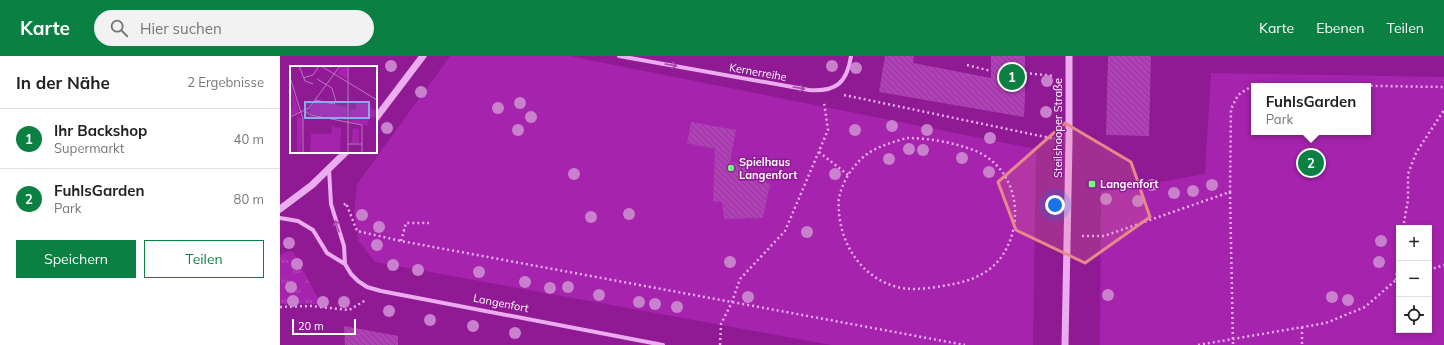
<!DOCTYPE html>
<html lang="de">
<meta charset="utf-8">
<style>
body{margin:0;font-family:Mulish,sans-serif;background:#f2f2f2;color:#222}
.controls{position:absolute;right:12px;bottom:12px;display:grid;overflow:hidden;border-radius:0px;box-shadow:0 2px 6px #0003}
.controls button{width:36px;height:36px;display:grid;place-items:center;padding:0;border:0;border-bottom:1px solid #e0e0e0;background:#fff;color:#222;font:20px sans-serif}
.scale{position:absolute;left:12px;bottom:10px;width:64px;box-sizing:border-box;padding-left:4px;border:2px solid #fff;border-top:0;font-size:11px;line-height:14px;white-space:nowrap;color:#fff;-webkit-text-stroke:3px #8f1a94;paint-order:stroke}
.you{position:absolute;left:775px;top:149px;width:14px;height:14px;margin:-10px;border:3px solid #fff;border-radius:50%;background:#1a73e8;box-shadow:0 0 0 6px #1a73e833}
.badge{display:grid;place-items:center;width:26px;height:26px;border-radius:50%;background:#0b8043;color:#fff;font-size:13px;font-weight:700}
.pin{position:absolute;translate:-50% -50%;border:2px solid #fff;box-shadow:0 1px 4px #0006}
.popup{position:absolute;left:971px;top:27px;width:120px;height:52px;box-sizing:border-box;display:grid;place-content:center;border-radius:0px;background:#fff;filter:drop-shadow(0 1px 3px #0005);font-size:13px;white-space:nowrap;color:#767676}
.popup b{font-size:15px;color:#222}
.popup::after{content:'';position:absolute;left:50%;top:100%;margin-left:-8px;border:8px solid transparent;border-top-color:#fff}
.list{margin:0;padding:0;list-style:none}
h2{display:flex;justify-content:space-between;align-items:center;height:52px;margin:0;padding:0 16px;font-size:17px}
h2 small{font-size:13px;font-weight:400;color:#767676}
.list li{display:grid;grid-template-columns:26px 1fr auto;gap:12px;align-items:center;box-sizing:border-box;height:60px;padding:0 16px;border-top:1px solid #e0e0e0}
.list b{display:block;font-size:15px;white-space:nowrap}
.list p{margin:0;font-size:13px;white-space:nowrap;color:#767676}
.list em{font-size:13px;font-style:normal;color:#767676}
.actions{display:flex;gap:8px;padding:12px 16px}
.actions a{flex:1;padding:9px 0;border:1px solid #0b8043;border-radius:0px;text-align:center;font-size:14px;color:#0b8043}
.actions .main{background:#0b8043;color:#fff}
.icon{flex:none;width:22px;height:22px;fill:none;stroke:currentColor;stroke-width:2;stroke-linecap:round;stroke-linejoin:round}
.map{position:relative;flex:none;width:1164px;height:289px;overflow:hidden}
header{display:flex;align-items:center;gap:24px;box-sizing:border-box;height:56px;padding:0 20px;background:#0b8043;color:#fff}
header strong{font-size:19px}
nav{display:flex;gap:22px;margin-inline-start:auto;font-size:14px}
.search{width:280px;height:36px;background:#f2f2f2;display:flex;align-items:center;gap:10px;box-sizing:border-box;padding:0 14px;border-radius:22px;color:#767676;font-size:15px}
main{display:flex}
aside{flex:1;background:#fff}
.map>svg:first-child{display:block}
.grass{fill:url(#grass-tufts)}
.park{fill:#a523ad;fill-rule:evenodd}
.building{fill:url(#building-back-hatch)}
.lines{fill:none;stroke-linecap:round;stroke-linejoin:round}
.path{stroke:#ecacf0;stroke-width:2.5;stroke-dasharray:2 3;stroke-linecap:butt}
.minor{stroke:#ecacf0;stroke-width:4}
.tertiary{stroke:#ecacf0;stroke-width:7}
.tree{fill:#c980cd}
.oneway{stroke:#ab46b0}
.marked{fill:#e88989;fill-opacity:0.2;stroke:#e88989;stroke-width:3;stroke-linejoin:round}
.poi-dot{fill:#6bff7a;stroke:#8f1a94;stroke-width:1.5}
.labels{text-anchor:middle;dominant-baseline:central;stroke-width:3;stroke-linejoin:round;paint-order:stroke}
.street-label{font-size:11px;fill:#fff;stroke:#8f1a94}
.poi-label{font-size:11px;font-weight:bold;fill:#fff;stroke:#8f1a94;text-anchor:start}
.inset-road{fill:none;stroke:#bc76bf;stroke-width:1}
.view{fill:#8ea6ec;fill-opacity:0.15;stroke:#8ea6ec;stroke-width:2}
.inset-edge{fill:none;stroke:#fff;stroke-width:2}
</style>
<header>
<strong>Karte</strong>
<div class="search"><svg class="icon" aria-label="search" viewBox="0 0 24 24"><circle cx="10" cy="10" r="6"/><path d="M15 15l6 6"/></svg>Hier suchen</div>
<nav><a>Karte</a><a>Ebenen</a><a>Teilen</a></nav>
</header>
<main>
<aside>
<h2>In der Nähe<small>2 Ergebnisse</small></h2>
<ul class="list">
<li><span class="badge">1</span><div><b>Ihr Backshop</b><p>Supermarkt</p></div><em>40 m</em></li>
<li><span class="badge">2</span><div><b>FuhlsGarden</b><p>Park</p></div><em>80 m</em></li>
</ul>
<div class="actions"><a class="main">Speichern</a><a>Teilen</a></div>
</aside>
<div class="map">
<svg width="1164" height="289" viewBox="0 0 1164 289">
<defs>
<pattern id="grass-tufts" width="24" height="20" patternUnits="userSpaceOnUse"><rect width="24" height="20" fill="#a523ad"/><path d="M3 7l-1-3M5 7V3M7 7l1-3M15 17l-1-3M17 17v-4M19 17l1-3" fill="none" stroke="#b74fbd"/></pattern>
<pattern id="building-back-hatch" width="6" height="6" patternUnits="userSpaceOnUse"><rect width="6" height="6" fill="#b33eba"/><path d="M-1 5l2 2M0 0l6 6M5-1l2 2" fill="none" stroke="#854488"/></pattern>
</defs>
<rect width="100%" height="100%" fill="#8f1a94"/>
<path class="grass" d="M 9,195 L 14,197 L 41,248 L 0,248 L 0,199 Z"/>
<path class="park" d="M 170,0 L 289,0 L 756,93 L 753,289 L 551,289 L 95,206 L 78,184 L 74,156 L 77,128 Z
M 931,17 L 1164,21 L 1164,289 L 820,289 L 821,136 L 925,118 ZM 974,30 L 1088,30 L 1088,76 L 974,76 ZM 1119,172 L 1149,172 L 1149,274 L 1119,274 Z"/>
<path class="building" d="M 605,0 L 634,0 L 633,7 L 711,22 L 711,0 L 745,0 L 745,39 L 744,61 L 599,36 Z
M 828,0 L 871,0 L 869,80 L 826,79 Z
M 411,66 L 456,74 L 450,106 L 466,109 L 470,116 L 490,128 L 483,162 L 444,163 L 442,146 L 433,145 L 435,93 L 407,87 Z
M 64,270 L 118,280 L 118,289 L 65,289 Z"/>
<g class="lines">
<path class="path" d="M 687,9 L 711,15
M 745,17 L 774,20
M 564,39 L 775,83
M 627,82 C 650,82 677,87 698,96 C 738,115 745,166 722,200 C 710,218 688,226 668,229 C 651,232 634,235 617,231 C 583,222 562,191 559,157 C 559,152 558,147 559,142 C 562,127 570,114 581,103 C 594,91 610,87 627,82 Z
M 539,96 L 568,119
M 950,136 L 953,289
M 64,149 L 66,147 L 77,175 L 121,185 L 685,289
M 1123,172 L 1128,144 L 1128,118 L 1136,97 L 1164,54
M 802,180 L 824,180 L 950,136 L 951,53 L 958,39 L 975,28 L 1164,31
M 121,185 L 126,167 L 149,167
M 1149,214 L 1164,209
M 1116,224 L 1119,196
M 0,251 L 31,250 L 69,254 L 86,244
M 1022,271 L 1022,289
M 440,289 L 441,268 L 452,246 L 460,223 L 505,175 L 548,74 L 544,46
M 918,289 L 1046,267 L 1085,251 L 1116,224 L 1119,223"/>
<path class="minor" d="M 339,0 L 529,34 C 556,36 567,27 571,0
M 49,113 L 51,148 L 64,190 L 65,208
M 0,162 L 18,165 L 33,174 L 47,197 L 65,208 L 71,218 L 78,225 L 87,231 L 101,235 L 383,289"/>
<path class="tertiary" d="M 96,62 L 143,0
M 0,153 L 32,129 L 66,96
M 785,289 L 789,86 L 789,0"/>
</g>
<g class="tree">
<circle cx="111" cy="10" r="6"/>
<circle cx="552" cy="10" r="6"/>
<circle cx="576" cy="12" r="6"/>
<circle cx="767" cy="25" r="6"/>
<circle cx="141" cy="36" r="6"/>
<circle cx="240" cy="47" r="6"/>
<circle cx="218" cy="52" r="6"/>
<circle cx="766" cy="56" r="6"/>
<circle cx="251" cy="61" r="6"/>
<circle cx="612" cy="70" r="6"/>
<circle cx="107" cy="72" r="6"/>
<circle cx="238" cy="74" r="6"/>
<circle cx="575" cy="74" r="6"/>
<circle cx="647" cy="74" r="6"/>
<circle cx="710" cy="82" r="6"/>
<circle cx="629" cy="93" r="6"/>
<circle cx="643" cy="94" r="6"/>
<circle cx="682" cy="102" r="6"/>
<circle cx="609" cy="103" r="6"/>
<circle cx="709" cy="116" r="6"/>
<circle cx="294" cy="118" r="6"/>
<circle cx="555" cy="118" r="6"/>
<circle cx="872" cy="129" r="6"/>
<circle cx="932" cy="129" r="6"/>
<circle cx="913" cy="135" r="6"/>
<circle cx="894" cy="137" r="6"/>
<circle cx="826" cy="143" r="6"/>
<circle cx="858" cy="145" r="6"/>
<circle cx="349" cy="158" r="6"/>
<circle cx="82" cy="159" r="6"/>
<circle cx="311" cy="161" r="6"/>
<circle cx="99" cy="171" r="6"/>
<circle cx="527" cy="176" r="6"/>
<circle cx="1101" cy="185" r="6"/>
<circle cx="9" cy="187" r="6"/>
<circle cx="97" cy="189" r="6"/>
<circle cx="450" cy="206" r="6"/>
<circle cx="1099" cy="206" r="6"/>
<circle cx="17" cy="208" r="6"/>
<circle cx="113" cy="209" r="6"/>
<circle cx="138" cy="214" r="6"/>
<circle cx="199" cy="216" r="6"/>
<circle cx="245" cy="226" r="6"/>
<circle cx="11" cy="231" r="6"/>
<circle cx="288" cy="231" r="6"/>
<circle cx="270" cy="232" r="6"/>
<circle cx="319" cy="239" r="6"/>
<circle cx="828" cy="239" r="6"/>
<circle cx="468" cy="241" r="6"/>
<circle cx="1052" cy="241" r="6"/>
<circle cx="1068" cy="244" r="6"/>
<circle cx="13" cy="245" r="6"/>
<circle cx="43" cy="246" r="6"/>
<circle cx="64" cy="246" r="6"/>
<circle cx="359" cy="246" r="6"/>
<circle cx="375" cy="248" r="6"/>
<circle cx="397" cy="251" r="6"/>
<circle cx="109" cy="255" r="6"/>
<circle cx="150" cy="264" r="6"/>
<circle cx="193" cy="270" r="6"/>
<circle cx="235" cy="277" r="6"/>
</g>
<defs><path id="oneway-shaft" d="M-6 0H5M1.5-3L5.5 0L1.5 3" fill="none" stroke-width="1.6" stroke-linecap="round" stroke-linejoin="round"/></defs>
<g class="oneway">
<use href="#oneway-shaft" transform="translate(391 9) rotate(10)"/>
<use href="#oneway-shaft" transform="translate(519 32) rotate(10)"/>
<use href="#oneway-shaft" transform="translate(57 170) rotate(-109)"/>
</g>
<path class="marked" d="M 785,67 L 851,106 L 870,161 L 805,207 L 736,174 L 718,126 Z"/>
<g class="poi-dot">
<circle cx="451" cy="112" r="4"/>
<rect x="808" y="124" width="8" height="8" rx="2"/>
</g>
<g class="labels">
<g class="street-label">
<text transform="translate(478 16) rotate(10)">Kernerreihe</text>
<text transform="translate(778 72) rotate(-90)">Steilshooper Straße</text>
<text transform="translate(221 247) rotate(11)">Langenfort</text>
</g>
<g class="poi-label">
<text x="459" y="106">Spielhaus<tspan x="459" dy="13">Langenfort</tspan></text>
<text x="820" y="128">Langenfort</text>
</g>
</g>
<g transform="translate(10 10)">
<rect width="87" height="87" fill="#8f1a94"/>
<path d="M 52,0 L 57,0 L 57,13 L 47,8 ZM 0,16 L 9,46 L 0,50 L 0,42 L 3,40 ZM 25,35 L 57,41 L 56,54 L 20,48 L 20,43 ZM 66,37 L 79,38 L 81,42 L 87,45 L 87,51 L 80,52 L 77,59 L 87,62 L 61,56 L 60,44 L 66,43 ZM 7,50 L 13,53 L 11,87 L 7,87 ZM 43,55 L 43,61 L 51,62 L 50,87 L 20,87 L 21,68 L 41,68 Z" fill="#a523ad"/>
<path d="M 63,62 L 69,63 L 69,77 L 61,77 Z" fill="#a523ad"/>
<path class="inset-road" d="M 9,0 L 15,15 L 23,18M 31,0 L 87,34M 0,11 L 13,53 L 13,87M 13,12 L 23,9 L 29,0M 25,34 L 44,38 L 46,36 L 42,22 L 27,13M 15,45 L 21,49 L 72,59 L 72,87M 0,51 L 19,42 L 50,0M 58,78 L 72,78M 58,87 L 58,0"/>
<path class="view" d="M 15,36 L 79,36 L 79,52 L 15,52 Z"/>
<rect width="87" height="87" class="inset-edge"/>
</g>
</svg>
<div class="controls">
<button>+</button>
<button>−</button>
<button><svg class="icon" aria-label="locate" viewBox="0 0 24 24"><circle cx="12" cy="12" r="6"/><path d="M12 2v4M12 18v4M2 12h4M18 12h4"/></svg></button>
</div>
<div class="scale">20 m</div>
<div class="you"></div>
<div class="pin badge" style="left:732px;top:21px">1</div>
<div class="pin badge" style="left:1031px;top:107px">2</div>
<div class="popup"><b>FuhlsGarden</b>Park</div>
</div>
</main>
